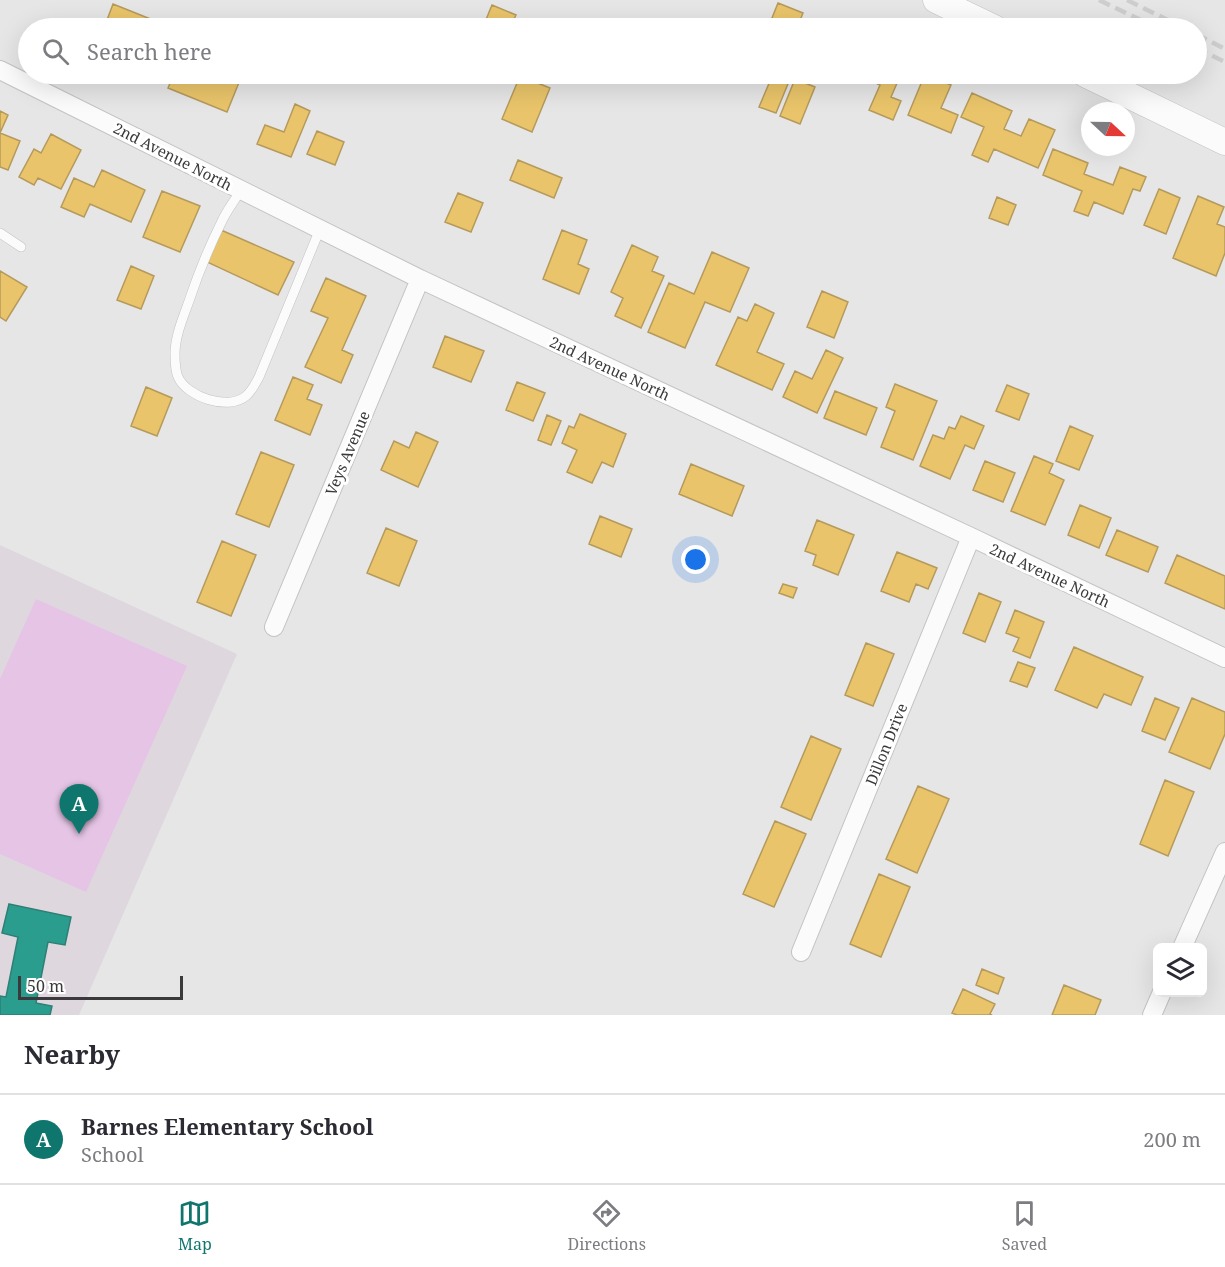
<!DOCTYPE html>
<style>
body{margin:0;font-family:"Noto Serif",serif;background:#f2f2f3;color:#2b2b33}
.controls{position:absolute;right:18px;bottom:18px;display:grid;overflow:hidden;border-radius:9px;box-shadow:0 6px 24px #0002}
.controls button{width:54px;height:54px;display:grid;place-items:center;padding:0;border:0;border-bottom:2px solid #e1e1e2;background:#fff;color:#2b2b33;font:30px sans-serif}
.compass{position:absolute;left:1081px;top:102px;width:54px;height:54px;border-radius:50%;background:#fff;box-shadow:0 6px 24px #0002;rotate:112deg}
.scale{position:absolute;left:18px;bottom:15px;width:165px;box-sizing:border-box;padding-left:6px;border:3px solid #3b393b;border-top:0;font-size:16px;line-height:21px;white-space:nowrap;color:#3b393b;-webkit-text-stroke:4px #fff;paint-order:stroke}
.you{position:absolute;left:696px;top:560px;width:21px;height:21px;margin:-15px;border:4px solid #fff;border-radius:50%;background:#1a73e8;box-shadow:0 0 0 9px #1a73e833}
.badge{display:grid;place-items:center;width:39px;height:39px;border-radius:50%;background:#0f766e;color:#fff;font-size:20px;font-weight:700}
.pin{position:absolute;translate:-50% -50px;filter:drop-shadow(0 2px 3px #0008)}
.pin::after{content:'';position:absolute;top:32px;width:21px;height:18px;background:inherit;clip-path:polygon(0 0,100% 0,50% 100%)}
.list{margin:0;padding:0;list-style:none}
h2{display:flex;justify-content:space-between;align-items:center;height:78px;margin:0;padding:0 24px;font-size:26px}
h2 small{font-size:20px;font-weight:400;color:#7c7c81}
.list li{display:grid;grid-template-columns:39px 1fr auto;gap:18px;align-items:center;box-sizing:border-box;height:90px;padding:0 24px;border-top:2px solid #e1e1e2}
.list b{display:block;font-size:22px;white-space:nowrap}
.list p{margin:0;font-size:20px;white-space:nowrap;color:#7c7c81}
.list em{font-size:20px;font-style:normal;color:#7c7c81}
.icon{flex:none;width:33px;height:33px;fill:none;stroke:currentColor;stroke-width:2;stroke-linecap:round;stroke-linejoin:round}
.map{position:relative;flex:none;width:1225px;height:1015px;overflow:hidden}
.search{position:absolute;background:#fff;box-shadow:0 6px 24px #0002;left:18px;right:18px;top:18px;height:66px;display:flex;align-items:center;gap:15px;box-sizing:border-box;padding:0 21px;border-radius:33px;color:#7c7c81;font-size:22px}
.sheet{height:168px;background:#fff}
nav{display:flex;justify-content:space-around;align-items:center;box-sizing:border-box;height:84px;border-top:2px solid #e1e1e2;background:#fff;font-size:16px;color:#7c7c81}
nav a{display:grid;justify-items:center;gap:3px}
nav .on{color:#0f766e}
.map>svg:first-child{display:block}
.built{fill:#ded8de}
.green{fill:#e5c4e5}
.homes{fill:#e9c46a;stroke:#b59a5c;stroke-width:1.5}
.schools{fill:#2a9d8f;stroke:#2f7f76;stroke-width:1.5}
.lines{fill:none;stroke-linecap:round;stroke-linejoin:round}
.lane-casing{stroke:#c4c2c4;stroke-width:10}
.street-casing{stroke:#c4c2c4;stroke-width:20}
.secondary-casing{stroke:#c4c2c4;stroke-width:27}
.lane{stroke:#fbfbfb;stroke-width:9}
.street{stroke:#fbfbfb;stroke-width:18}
.secondary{stroke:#fbfbfb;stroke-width:26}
.rail{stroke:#cfcecf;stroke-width:4.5;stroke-dasharray:12 6;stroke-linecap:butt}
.labels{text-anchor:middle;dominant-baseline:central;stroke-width:6;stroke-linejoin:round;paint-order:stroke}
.street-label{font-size:15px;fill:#3b393b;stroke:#fff}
</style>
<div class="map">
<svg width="1225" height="1015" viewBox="0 0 1225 1015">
<rect width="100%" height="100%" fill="#e7e6e7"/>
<path class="built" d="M 0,545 L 237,654 L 79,1015 L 0,1015 Z"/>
<path class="green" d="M 36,599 L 187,666 L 86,892 L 0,854 L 0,679 Z"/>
<path class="homes" d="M 778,3 L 803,13 L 797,28 L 768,28 Z
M 113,4 L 173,28 L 104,28 Z
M 492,5 L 516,15 L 510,28 L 501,28 L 485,22 Z
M 133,74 L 155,74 L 152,81 Z
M 174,74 L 224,74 L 240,80 L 227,112 L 168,88 Z
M 773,74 L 792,74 L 776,113 L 759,107 Z
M 824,74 L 846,74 L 843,81 Z
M 868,74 L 901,74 L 891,97 L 901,101 L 893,120 L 869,110 L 880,85 L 865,78 Z
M 925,74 L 951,85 L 941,108 L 958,115 L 951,133 L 908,115 Z
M 520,76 L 550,88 L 532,132 L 502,119 Z
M 795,79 L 815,87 L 800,124 L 780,116 Z
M 972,93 L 1012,111 L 1004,129 L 1021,136 L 1029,119 L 1055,130 L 1038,168 L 994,149 L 988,162 L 972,155 L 984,127 L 961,117 Z
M 295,104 L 310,111 L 291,157 L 257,144 L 265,125 L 284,132 Z
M 0,111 L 8,115 L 0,133 L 20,141 L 8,170 L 0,167 Z
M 317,131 L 344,142 L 335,165 L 307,154 Z
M 51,134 L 81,150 L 61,189 L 38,178 L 34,185 L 19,177 L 34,149 L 41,153 Z
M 1053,149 L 1088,163 L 1084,174 L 1113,185 L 1120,167 L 1146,177 L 1140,191 L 1133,189 L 1123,214 L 1094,202 L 1088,216 L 1074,211 L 1082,191 L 1043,175 Z
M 518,160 L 562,178 L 554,198 L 510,180 Z
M 102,170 L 145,190 L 131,222 L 90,204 L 84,217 L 61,207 L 74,178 L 94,187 Z
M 1159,189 L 1180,198 L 1166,234 L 1144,225 Z
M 162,191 L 200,206 L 180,252 L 143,237 Z
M 458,193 L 483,203 L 471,232 L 445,222 Z
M 1198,196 L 1224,207 L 1217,224 L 1225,227 L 1225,253 L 1216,276 L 1173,258 Z
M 997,197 L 1016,205 L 1008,225 L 989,218 Z
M 221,230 L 294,262 L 278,295 L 207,262 Z
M 562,230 L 587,240 L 578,264 L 589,269 L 579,294 L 543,279 Z
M 632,245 L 658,257 L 652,271 L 664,276 L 641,328 L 615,316 L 623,298 L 611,292 Z
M 712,252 L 749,268 L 730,312 L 705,302 L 685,348 L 648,332 L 669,283 L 694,294 Z
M 131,266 L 154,276 L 141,309 L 117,300 Z
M 0,271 L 27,287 L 6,321 L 0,317 Z
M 326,278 L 366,296 L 342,350 L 353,355 L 341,383 L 305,367 L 328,318 L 311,311 Z
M 822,291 L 848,302 L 834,338 L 807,327 Z
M 755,304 L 774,313 L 757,352 L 784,364 L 772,390 L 716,365 L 738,317 L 747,321 Z
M 445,336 L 484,351 L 471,382 L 433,367 Z
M 826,350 L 843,358 L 817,413 L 783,397 L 795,371 L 812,379 Z
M 293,377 L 313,385 L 307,399 L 322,405 L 310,435 L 275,420 Z
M 517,382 L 545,393 L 533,421 L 506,410 Z
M 895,384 L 937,401 L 913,460 L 881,447 L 895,411 L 886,407 Z
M 1007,385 L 1029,394 L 1019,420 L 996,411 Z
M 146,387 L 172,398 L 157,436 L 131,426 Z
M 835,391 L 877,408 L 866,435 L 824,418 Z
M 580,414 L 626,434 L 613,467 L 602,462 L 592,483 L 567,472 L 577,450 L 562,443 L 569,426 L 574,428 Z
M 547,415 L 561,421 L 551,445 L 538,440 Z
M 961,416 L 984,426 L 974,449 L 965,445 L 950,479 L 920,466 L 933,435 L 944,439 L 949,427 L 955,429 Z
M 1070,426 L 1093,436 L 1079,470 L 1056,461 Z
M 416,432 L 438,442 L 418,487 L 381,470 L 394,441 L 409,448 Z
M 261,452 L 294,465 L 269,527 L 236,514 Z
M 1034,456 L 1053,464 L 1049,473 L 1064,480 L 1045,525 L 1011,511 Z
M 985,461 L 1015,473 L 1003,502 L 973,490 Z
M 691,464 L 744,486 L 732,516 L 679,494 Z
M 1080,505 L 1111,518 L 1099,548 L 1068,535 Z
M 600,516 L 632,529 L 621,557 L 589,544 Z
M 817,520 L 854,535 L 838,575 L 813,565 L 816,555 L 805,551 Z
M 386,528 L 417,541 L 399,586 L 367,573 Z
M 1117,530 L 1158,547 L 1148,572 L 1106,555 Z
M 222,541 L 256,555 L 231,616 L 197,602 Z
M 897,552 L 937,568 L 928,589 L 916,584 L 909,602 L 881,591 Z
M 1177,555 L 1225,576 L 1225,609 L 1165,583 Z
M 783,584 L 797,588 L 793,598 L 779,593 Z
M 979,593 L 1001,602 L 985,642 L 963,633 Z
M 1015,610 L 1044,622 L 1030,658 L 1013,651 L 1019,638 L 1006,633 Z
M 866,643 L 894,654 L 873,706 L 845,695 Z
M 1074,647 L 1143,677 L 1131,705 L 1104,694 L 1097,708 L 1055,690 Z
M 1018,662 L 1035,668 L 1027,687 L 1010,681 Z
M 1155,698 L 1179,708 L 1165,740 L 1142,731 Z
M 1192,698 L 1225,712 L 1225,734 L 1210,769 L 1169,752 Z
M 811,736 L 841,749 L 811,820 L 781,807 Z
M 1165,780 L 1194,792 L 1168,856 L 1140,844 Z
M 918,786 L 949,799 L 917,873 L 886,859 Z
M 775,821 L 806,834 L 774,907 L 743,894 Z
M 879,874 L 910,887 L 881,957 L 850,944 Z
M 982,969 L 1004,978 L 998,994 L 976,985 Z
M 1064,985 L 1101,1000 L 1095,1015 L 1052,1015 Z
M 963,989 L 995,1004 L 990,1014 L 992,1015 L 957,1015 L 952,1013 Z"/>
<path class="schools" d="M 9,904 L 71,917 L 65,945 L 48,942 L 36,1003 L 52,1006 L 50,1015 L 0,1015 L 0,996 L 6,997 L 18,937 L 2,933 Z"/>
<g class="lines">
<g class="lane-casing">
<path id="lane" d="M 241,190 C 235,200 227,210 222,221 C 209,247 198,274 189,301 C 183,318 175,336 175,354 C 175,362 175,370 178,377 C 187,397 228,411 246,396 C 252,391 255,384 259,377 L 320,229
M 0,233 L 21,247"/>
</g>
<g class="street-casing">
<path id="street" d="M 0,70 L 420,279 L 971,537 L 1225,658
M 274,627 L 420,279
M 1182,948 L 1225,852
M 801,952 L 971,537
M 1152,1015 L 1162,992"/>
</g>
<g class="secondary-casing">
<path id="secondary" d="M 936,0 L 994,28
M 1085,74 L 1225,142"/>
</g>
<use href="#lane" class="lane"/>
<use href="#street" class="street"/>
<use href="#secondary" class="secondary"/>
<path class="rail" d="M 1099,0 L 1157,28
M 1127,0 L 1184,28
M 1196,34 L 1225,49
M 1196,48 L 1225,62"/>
</g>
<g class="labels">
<g class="street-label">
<text transform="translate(173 156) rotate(27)">2nd Avenue North</text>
<text transform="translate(610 368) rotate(25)">2nd Avenue North</text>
<text transform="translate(347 453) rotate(-67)">Veys Avenue</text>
<text transform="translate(1050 575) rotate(25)">2nd Avenue North</text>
<text transform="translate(886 744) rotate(-68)">Dillon Drive</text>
</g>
</g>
</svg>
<div class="controls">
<button><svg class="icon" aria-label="layers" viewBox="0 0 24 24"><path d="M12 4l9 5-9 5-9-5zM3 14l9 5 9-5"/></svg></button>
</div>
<svg class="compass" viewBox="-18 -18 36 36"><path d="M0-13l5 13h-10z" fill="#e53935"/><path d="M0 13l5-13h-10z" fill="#7c7c81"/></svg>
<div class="scale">50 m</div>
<div class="you"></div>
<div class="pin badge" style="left:79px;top:834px">A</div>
<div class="search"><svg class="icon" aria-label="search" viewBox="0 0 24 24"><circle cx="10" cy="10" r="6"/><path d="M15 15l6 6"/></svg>Search here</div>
</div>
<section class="sheet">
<h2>Nearby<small></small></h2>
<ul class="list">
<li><span class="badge">A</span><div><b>Barnes Elementary School</b><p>School</p></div><em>200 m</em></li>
</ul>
</section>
<nav>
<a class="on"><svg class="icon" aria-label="map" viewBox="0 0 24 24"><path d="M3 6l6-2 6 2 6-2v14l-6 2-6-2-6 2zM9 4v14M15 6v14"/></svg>Map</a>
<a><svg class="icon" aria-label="directions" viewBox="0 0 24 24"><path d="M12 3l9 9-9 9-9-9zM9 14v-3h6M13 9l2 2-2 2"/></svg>Directions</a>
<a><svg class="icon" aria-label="saved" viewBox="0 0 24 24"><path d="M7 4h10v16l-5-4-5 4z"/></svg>Saved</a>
</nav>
